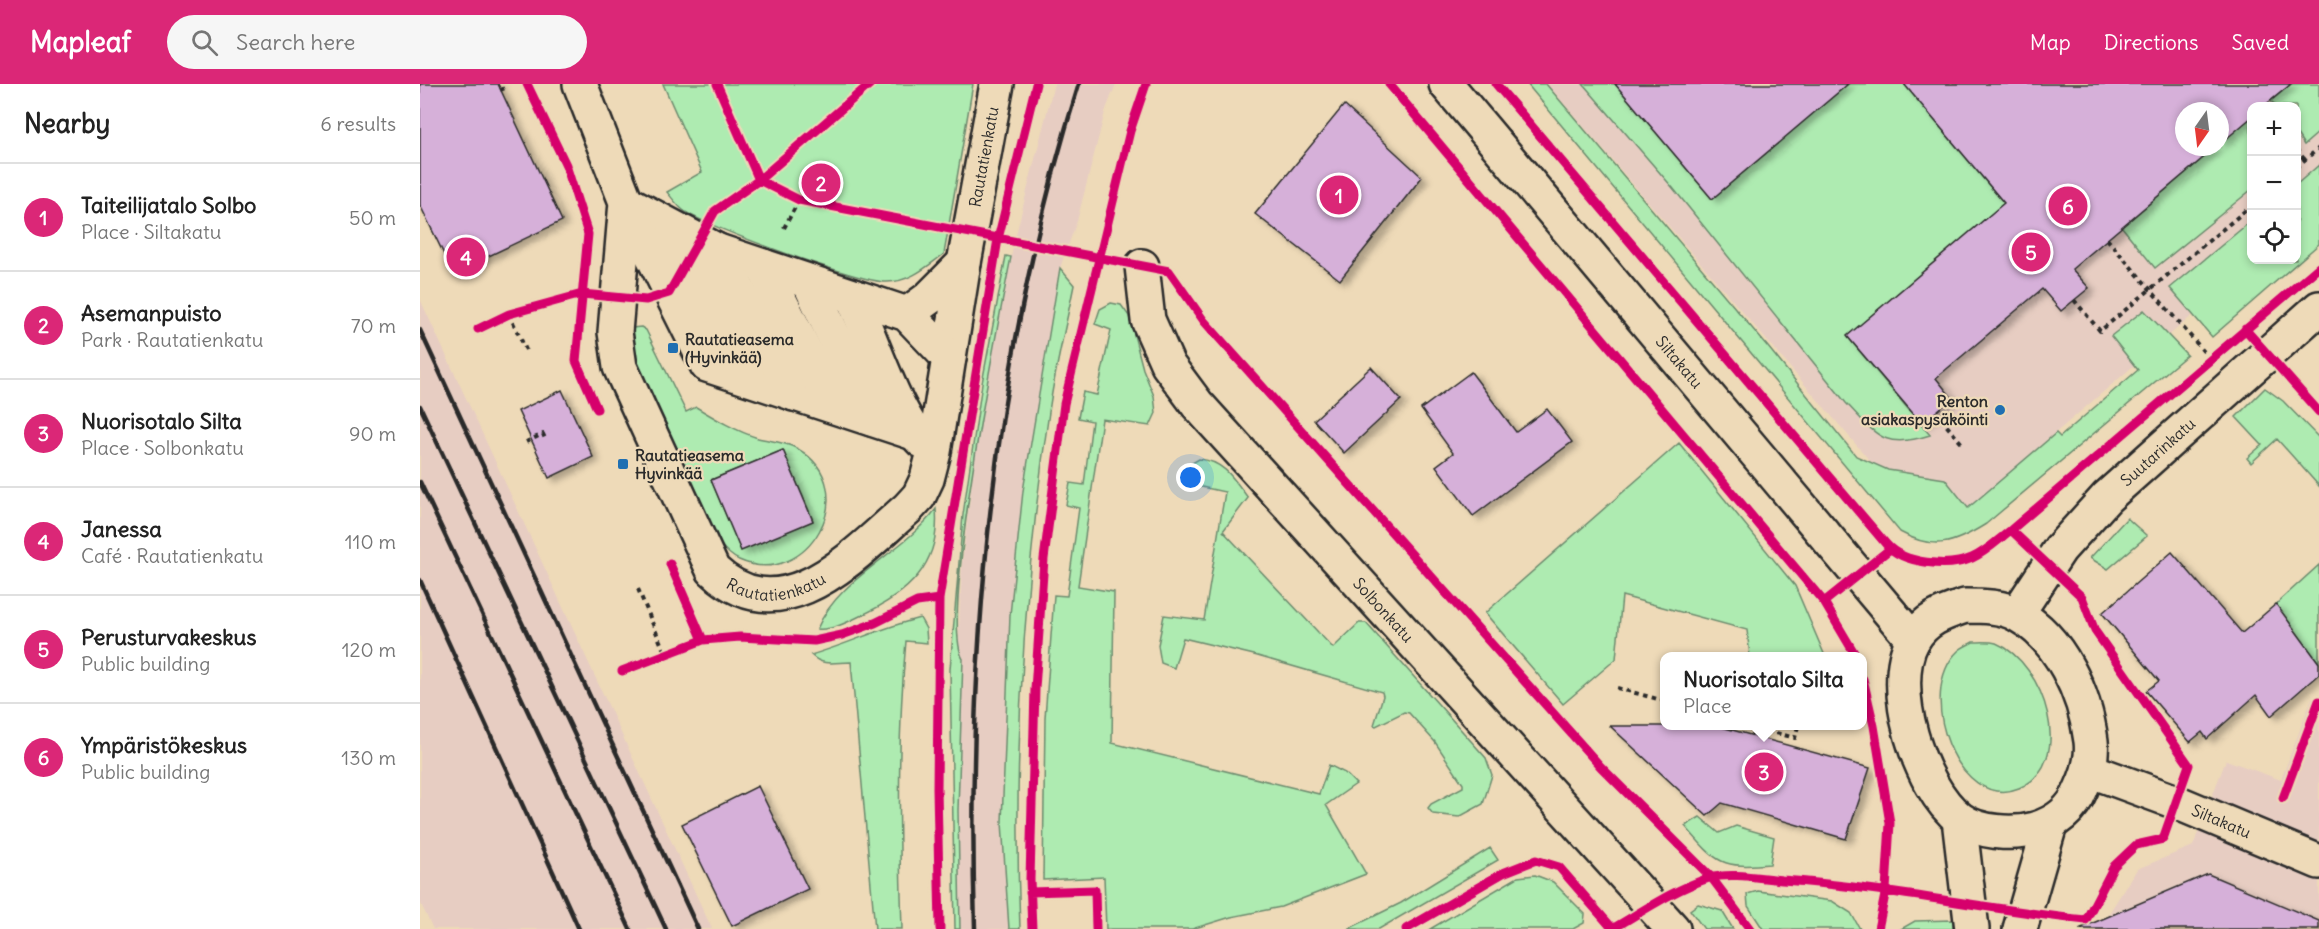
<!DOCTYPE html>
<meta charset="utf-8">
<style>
body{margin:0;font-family:Delius,sans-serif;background:#f6f6f6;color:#222}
.controls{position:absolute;right:18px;top:18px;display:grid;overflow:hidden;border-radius:12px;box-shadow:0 3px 9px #0003}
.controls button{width:54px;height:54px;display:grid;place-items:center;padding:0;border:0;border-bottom:2px solid #e0e0e0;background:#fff;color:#222;font:30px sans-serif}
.compass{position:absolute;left:1755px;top:18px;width:54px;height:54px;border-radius:50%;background:#fff;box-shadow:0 3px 9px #0003;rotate:194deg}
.you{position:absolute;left:771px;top:394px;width:21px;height:21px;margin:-15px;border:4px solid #fff;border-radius:50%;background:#1a73e8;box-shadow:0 0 0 9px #1a73e833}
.badge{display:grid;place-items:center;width:39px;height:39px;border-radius:50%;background:#db2777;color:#fff;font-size:20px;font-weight:700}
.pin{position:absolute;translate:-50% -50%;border:3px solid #fff;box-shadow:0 2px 6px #0006}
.popup{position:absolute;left:1240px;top:568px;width:207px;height:78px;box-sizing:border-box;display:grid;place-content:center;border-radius:12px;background:#fff;filter:drop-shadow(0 2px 4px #0005);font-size:20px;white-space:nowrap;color:#767676}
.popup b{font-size:22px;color:#222}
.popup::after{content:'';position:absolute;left:50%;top:100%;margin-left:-12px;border:12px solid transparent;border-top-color:#fff}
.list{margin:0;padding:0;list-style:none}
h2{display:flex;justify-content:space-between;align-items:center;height:78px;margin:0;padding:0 24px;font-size:26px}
h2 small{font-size:20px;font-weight:400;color:#767676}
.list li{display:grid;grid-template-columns:39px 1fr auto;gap:18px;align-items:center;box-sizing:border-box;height:108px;padding:0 24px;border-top:2px solid #e0e0e0}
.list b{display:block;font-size:22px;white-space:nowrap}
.list p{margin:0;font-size:20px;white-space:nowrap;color:#767676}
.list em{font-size:20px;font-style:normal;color:#767676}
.icon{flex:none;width:33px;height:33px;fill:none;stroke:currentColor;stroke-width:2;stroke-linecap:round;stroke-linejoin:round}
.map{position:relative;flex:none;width:1899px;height:845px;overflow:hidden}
header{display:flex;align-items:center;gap:36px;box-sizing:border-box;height:84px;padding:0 30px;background:#db2777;color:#fff}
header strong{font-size:28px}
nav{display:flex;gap:33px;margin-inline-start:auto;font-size:21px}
.search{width:420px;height:54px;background:#f6f6f6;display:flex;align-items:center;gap:15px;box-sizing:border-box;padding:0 21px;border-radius:33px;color:#767676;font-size:22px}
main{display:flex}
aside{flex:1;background:#fff}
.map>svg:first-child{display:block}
.built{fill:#e7cdc2;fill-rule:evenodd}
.green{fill:#aeebb1;stroke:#6c8b6e;stroke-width:1.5;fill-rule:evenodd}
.building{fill:#d6b0d9;stroke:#2b2b2b;stroke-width:1.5;filter:url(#shadow)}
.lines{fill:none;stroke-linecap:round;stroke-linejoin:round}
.minor-casing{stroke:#2b2b2b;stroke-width:38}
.path{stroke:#2b2b2b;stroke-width:4;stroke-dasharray:4.5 4.5;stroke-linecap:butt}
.minor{stroke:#eedab8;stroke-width:33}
.rail{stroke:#2b2b2b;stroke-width:4.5}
.cycleway-casing{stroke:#eedab8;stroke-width:13}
.cycleway{stroke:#d6006c;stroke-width:9}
.poi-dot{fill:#1f6fb2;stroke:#eedab8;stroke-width:2}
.labels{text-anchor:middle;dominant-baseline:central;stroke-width:4.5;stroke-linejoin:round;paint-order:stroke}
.street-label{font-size:16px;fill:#2b2b2b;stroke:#eedab8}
.poi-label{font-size:16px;font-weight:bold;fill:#2b2b2b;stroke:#eedab8;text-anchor:start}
</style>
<header>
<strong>Mapleaf</strong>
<div class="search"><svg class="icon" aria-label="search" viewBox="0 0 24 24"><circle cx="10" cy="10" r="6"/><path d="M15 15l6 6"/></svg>Search here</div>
<nav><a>Map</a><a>Directions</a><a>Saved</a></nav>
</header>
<main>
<aside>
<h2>Nearby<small>6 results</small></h2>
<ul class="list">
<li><span class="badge">1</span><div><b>Taiteilijatalo Solbo</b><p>Place · Siltakatu</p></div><em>50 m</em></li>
<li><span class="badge">2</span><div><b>Asemanpuisto</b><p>Park · Rautatienkatu</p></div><em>70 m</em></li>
<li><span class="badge">3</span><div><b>Nuorisotalo Silta</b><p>Place · Solbonkatu</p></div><em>90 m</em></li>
<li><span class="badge">4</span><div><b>Janessa</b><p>Café · Rautatienkatu</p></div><em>110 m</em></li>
<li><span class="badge">5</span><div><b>Perusturvakeskus</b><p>Public building</p></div><em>120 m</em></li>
<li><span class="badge">6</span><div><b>Ympäristökeskus</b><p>Public building</p></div><em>130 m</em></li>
</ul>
</aside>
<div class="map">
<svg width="1899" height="845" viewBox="0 0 1899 845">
<defs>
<filter id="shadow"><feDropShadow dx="6" dy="4" stdDeviation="3" flood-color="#0004"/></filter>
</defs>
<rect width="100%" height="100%" fill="#eedab8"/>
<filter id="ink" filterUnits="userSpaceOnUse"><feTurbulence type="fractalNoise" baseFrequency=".0167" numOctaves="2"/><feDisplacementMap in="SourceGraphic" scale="12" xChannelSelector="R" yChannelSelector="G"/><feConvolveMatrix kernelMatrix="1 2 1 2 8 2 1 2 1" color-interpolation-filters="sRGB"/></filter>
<g filter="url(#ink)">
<path class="built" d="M 634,0 L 696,0 L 685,28 L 657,137 L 640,184 L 603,407 L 582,738 L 589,845 L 540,845 L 538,726 L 543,575 L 538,566 L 542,480 L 555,372 L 571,276 L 594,158 Z
M 1127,0 L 1899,0 L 1899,122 L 1877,141 L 1876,22 L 1832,22 L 1832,176 L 1837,176 L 1548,424 L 1487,420 ZM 1764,27 L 1800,27 L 1800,63 L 1764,63 Z
M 0,215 L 292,845 L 13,845 L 0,818 Z
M 1892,614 L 1899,616 L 1899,845 L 1679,845 L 1717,785 L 1773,762 L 1806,676 L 1861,696 Z"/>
<path class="green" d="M 243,0 L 553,0 L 524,170 C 506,183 490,198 467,198 C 442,199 283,142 263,126 C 257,121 252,114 247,108 L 282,88 Z
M 1107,0 L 1126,0 L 1348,263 L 1436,372 L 1468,386 L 1525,395 L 1548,424 L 1636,349 L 1640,353 L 1718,286 L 1691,252 L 1724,226 L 1767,271 L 1566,440 C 1534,460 1514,467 1480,448 Z
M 1163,0 L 1195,0 L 1292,115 L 1428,0 L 1484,0 L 1584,119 L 1427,252 L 1510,351 C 1463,366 1457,351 1426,319 L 1253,104 Z
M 1871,0 L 1899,0 L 1899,48 L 1884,61 L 1877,50 L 1876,22 L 1856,22 L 1851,17 Z
M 1831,33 L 1831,106 L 1735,184 L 1702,143 L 1796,63 L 1800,63 L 1800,60 Z
M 1899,81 L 1899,160 L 1792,253 L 1750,204 L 1831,137 L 1832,176 L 1876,176 L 1877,100 Z
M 586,172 L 591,173 C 579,234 519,536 543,575 L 538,726 L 540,845 L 535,845 L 530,585 L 543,431 L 562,299 Z
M 640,184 L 654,201 C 646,241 636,281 630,321 C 604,493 593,671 600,845 L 589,845 L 582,738 L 590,531 L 603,407 Z
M 691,219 L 701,221 L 709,232 L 723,285 L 734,312 L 736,329 L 730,342 L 682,335 L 658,502 L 694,508 L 692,659 L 899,710 L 909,681 L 925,689 L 936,700 L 906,721 L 946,790 L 861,823 L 811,833 L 772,845 L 686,845 L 684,793 L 623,796 L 625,634 L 634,511 L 647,512 L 659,424 L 646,421 L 650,399 L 664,401 L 672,337 L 658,334 L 663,308 L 677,311 L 691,246 L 675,240 L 680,225 Z
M 221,243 L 226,246 L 266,328 L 276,323 C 296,335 316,347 338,354 C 351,357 367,358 378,365 C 445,404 388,507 319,476 C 304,469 294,452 286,438 C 262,386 211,300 212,244 ZM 363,366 L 393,436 L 321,466 L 291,396 Z
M 1845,304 L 1863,317 L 1899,354 L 1899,402 L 1857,355 L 1831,379 L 1827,374 L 1842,361 L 1816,333 Z
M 1259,359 L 1375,502 L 1405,572 L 1330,572 L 1327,546 L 1202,512 L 1196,575 L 1143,620 L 1065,529 Z
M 779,375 C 804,377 814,395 828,414 L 803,447 L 913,564 L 939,539 L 946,539 L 1066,674 L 1072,691 L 1063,720 L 1039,733 L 1013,730 L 1008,724 L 1011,720 L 1043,703 L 1043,700 L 1015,658 L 989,629 L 984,628 L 956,642 L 954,641 L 963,612 L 962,608 L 834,571 L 763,554 L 754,584 L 741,579 L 738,561 L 744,531 L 784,536 L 805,408 L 763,399 L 760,396 L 772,379 Z
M 516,425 C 521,481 488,510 440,532 C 428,538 410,547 397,545 C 419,493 482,470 516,425 Z
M 1707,434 L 1727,452 L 1688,485 L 1670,474 Z
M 1899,481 L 1899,579 L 1856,520 Z
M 500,534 L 506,545 L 507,559 L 486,557 C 477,652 479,750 482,845 L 455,845 L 431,578 C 415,578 403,583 391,571 C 428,560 463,543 500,534 Z
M 1553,558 C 1560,558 1569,557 1576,559 C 1625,579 1657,680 1599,704 C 1538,729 1494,609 1538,567 C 1542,563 1548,561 1553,558 Z
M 1280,733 L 1299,749 L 1316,742 L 1354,753 L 1350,780 C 1300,785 1296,778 1265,742 Z
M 1070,764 L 1078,776 L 959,845 L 928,845 L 981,819 Z
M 1115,791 L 1133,798 L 1165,830 L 1164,839 L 1153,845 L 1010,845 L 1098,793 Z
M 1338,807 L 1412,817 L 1431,829 L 1440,845 L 1343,845 L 1328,822 L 1327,810 Z
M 1278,820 L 1302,827 L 1313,845 L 1284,845 L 1270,826 Z
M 1533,836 L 1533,845 L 1481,845 L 1495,837 Z"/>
<path class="building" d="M 0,0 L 78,0 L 142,137 L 33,189 L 0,121 Z
M 1195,0 L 1428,0 L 1292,115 Z
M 1484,0 L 1871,0 L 1844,22 L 1832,22 L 1832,33 L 1800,60 L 1800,27 L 1764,27 L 1764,63 L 1796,63 L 1652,185 L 1669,204 L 1641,227 L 1622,205 L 1516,294 L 1532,314 L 1502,340 L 1427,252 L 1584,119 Z
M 924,21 L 1002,93 L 920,196 L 835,130 Z
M 951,283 L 981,316 L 924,369 L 894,336 Z
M 1051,288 L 1096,348 L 1127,325 L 1152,358 L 1053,432 L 1016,382 L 1033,369 L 1001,325 Z
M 142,306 L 173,373 L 129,394 L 98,327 Z
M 363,366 L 393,437 L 321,467 L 291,396 Z
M 1752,468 L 1822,549 L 1856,520 L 1899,579 L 1899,590 L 1851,632 L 1836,611 L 1787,655 L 1782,648 L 1770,658 L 1726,607 L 1739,597 L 1682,529 Z
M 1190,642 L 1298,642 L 1450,684 L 1426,755 L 1302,719 L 1287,732 Z
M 338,702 L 388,805 L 312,842 L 262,740 Z
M 1788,790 L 1899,837 L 1899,845 L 1659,845 Z"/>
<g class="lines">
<g class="minor-casing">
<g id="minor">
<path id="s1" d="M 160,0 L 206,118 L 195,248 L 200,283 L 293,486 C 363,552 435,470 488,424 L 499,412 L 507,395 L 514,368 L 544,179 L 577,0"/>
<path id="s2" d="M 1026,0 L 1493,556"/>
<path d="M 206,118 L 298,167 L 487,230 L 529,274"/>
<path d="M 208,123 L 287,281 L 494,349"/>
<path d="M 255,146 L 328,293"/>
<path d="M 298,167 L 374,310"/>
<path d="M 343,182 L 412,321"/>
<path id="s3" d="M 722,182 L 728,236 L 748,281 L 777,320 L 1253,845"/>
<path d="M 389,198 L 452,335"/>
<path d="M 432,212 C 449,248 476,332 502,357"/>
<path d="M 487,230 L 509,214 L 544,179"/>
<path d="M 1545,522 C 1562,522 1583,522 1598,531 C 1640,554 1665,610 1671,657 C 1673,674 1668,690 1661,705 C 1653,725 1636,739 1615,745 C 1593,751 1559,749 1540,735 C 1499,704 1467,602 1493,556 C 1505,535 1524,529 1545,522 Z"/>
<path id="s4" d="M 1597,530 L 1640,465 L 1687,413 L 1899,224"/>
<path id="s5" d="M 1669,686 L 1756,718 L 1899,778"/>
<path d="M 1539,735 L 1552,845"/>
<path d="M 1600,845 L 1630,741"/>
</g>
</g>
<path class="path" d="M 80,6 L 88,3
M 1876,65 L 1885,76
M 1876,83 L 1899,64
M 364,144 L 379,116
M 1687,155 L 1785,269
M 1654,216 L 1680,247 L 1832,121
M 89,230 L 106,266
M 1515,328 L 1544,362
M 106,358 L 123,350 L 126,357
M 218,505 L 245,569
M 1197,604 L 1245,617
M 1330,642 L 1375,654 L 1378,642"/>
<use href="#minor" class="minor"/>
<path class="rail" d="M 0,246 L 278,845
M 0,322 L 246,845
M 0,398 L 210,845
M 0,496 L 159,845
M 555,845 C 546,560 573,273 659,0"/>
<g class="cycleway-casing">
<path id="cycleway" d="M 107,0 L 146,81 L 168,150 L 156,277 L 177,325
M 297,0 L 339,96 L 379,116 L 749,187 L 784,237 L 1181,683 L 1291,793 L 1330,845
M 969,0 L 1404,518 L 1436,572
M 1076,0 L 1466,460 C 1483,480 1529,484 1552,474 C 1566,468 1579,455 1591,446 L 1899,183
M 58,245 L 89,230 L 162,210 L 226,216 L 249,209 L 295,127 L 339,96 L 450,0
M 1825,245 L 1899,328
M 250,480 L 283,556
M 1404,518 L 1470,465
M 202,587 L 283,556 L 320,553 L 394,557 L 422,551 L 455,539 L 497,518 L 519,515
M 1443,595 L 1454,642 L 1470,739 L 1466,806 L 1458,845
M 1863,714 L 1899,617
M 610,808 L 675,806 L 676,845
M 520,845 L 517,705 L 519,515 L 578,155 L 616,0
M 612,845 L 610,795 L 615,605 L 624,475 L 644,320 L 710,47 L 726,0
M 986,845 L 1083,789 L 1116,776 L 1139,783 L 1193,845
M 1192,845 C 1223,827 1255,805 1289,794 C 1311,788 1340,794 1362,796 C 1464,803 1564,825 1666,836 L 1694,782 L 1716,761 L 1743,755 L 1769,681 L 1675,547 L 1662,513 L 1591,446"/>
</g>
<use href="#cycleway" class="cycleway"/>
</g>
</g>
<g class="poi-dot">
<rect x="247" y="258" width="12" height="12" rx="3"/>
<circle cx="1580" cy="326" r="6"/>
<rect x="197" y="374" width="12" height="12" rx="3"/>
</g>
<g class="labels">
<g class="street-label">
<text stroke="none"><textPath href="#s1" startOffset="1108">Rautatienkatu</textPath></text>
<text stroke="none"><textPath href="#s2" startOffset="363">Siltakatu</textPath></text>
<text stroke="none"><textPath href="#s4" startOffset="216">Suutarinkatu</textPath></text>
<text stroke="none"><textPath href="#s1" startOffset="586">Rautatienkatu</textPath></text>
<text stroke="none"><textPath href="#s3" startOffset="430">Solbonkatu</textPath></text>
<text stroke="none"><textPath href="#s5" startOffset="142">Siltakatu</textPath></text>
</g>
<g class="poi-label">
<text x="265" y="255">Rautatieasema<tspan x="265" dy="18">(Hyvinkää)</tspan></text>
<text x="1568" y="317" text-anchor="end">Renton<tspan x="1568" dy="18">asiakaspysäköinti</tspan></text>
<text x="215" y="371">Rautatieasema<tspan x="215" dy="18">Hyvinkää</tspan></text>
</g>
</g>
</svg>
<div class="controls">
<button>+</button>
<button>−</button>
<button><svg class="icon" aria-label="locate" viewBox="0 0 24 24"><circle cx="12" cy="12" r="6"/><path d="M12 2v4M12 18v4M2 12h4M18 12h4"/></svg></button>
</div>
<svg class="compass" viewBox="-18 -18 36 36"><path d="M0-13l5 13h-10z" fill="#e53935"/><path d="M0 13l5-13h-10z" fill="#767676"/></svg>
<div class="you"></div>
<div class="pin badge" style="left:919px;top:111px">1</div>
<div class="pin badge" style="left:401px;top:99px">2</div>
<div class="pin badge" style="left:1344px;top:688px">3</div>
<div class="popup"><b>Nuorisotalo Silta</b>Place</div>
<div class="pin badge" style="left:46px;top:173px">4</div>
<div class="pin badge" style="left:1611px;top:168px">5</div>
<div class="pin badge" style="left:1648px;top:122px">6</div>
</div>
</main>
